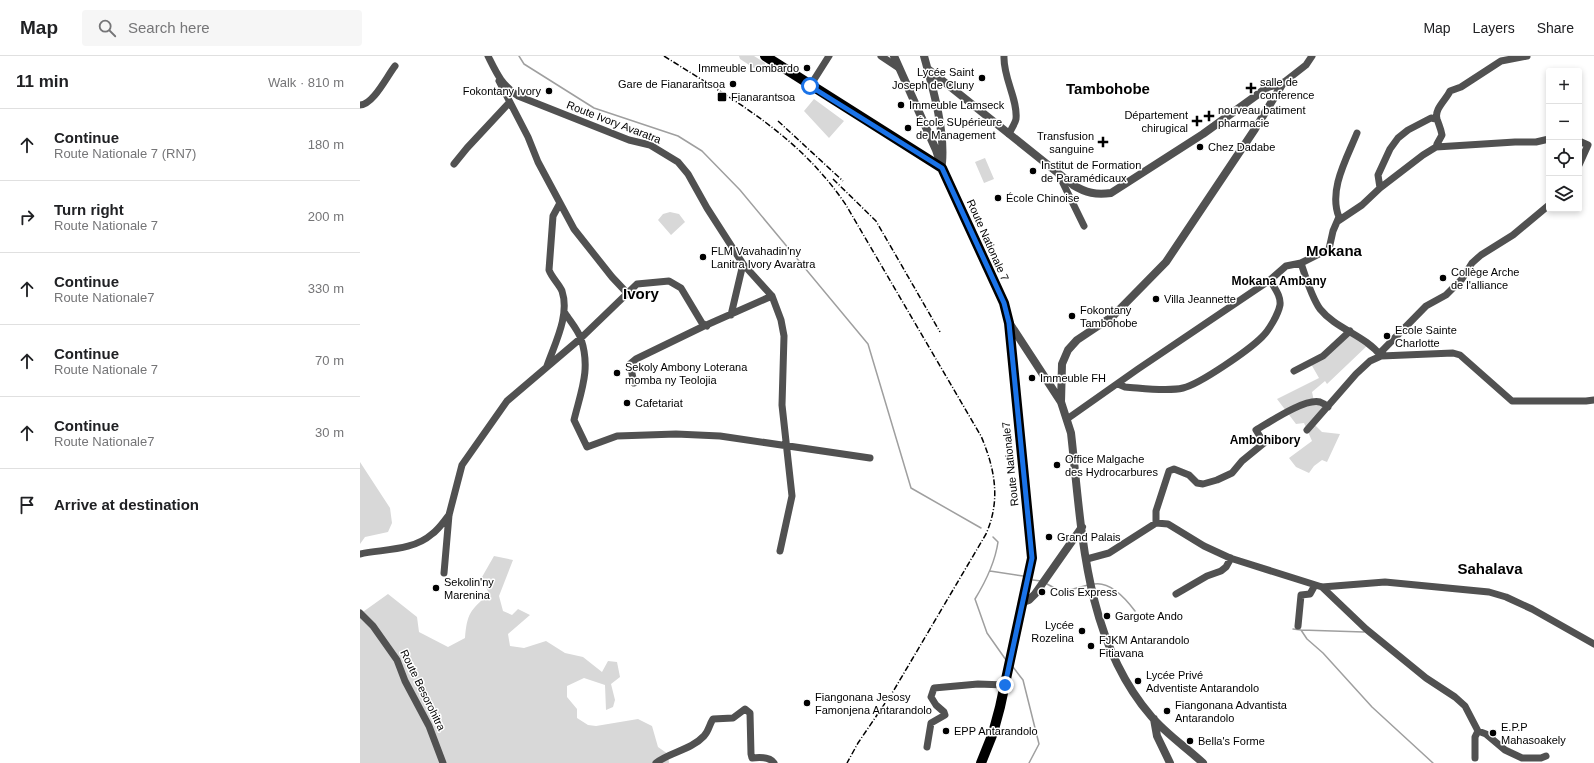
<!DOCTYPE html>
<meta charset="utf-8">
<style>
body{margin:0;font-family:Arial,sans-serif;background:#f6f6f6;color:#202124}
.controls{position:absolute;right:12px;top:12px;display:grid;overflow:hidden;border-radius:4px;box-shadow:0 2px 6px #0003}
.controls button{width:36px;height:36px;display:grid;place-items:center;padding:0;border:0;border-bottom:1px solid #e0e0e0;background:#fff;color:#202124;font:20px sans-serif}
.stop{position:absolute;width:12px;height:12px;margin:-9px;border:3px solid #1a73e8;border-radius:50%;background:#fff}
.stop.end{background:#1a73e8;border-color:#fff;box-shadow:0 1px 4px #0008}
.list{margin:0;padding:0;list-style:none}
h2{display:flex;justify-content:space-between;align-items:center;height:52px;margin:0;padding:0 16px;font-size:17px}
h2 small{font-size:13px;font-weight:400;color:#757577}
.list li{display:grid;grid-template-columns:26px 1fr auto;gap:12px;align-items:center;box-sizing:border-box;height:72px;padding:0 16px;border-top:1px solid #e0e0e0}
.list b{display:block;font-size:15px;white-space:nowrap}
.list p{margin:0;font-size:13px;white-space:nowrap;color:#757577}
.list em{font-size:13px;font-style:normal;color:#757577}
.icon{flex:none;width:22px;height:22px;fill:none;stroke:currentColor;stroke-width:2;stroke-linecap:round;stroke-linejoin:round}
.map{position:relative;flex:none;width:1234px;height:707px;overflow:hidden}
header{display:flex;align-items:center;gap:24px;box-sizing:border-box;height:56px;padding:0 20px;background:#fff;border-bottom:1px solid #e0e0e0}
header strong{font-size:19px}
nav{display:flex;gap:22px;margin-inline-start:auto;font-size:14px}
.search{width:280px;height:36px;background:#f6f6f6;display:flex;align-items:center;gap:10px;box-sizing:border-box;padding:0 14px;border-radius:4px;color:#757577;font-size:15px}
main{display:flex}
aside{flex:1;background:#fff}
.map>svg:first-child{display:block}
.green{fill:#d8d8d8}
.lines{fill:none;stroke-linecap:round;stroke-linejoin:round}
.stream{stroke:#9f9f9f;stroke-width:1.5}
.minor{stroke:#515151;stroke-width:7}
.tertiary{stroke:#515151;stroke-width:8}
.primary{stroke:#000;stroke-width:10}
.rail{stroke:#000;stroke-width:1.5;stroke-dasharray:6 2 1 2;stroke-linecap:butt}
.route{stroke:#1a73e8;stroke-width:5}
.poi-dot{fill:#000;stroke:#fff;stroke-width:1.5}
.labels{text-anchor:middle;dominant-baseline:central;stroke-width:3;stroke-linejoin:round;paint-order:stroke}
.poi-label{font-size:11px;fill:#000;stroke:#fff;text-anchor:start}
.street-label{font-size:11px;fill:#000;stroke:#fff}
.neighbourhood-label{font-size:12px;font-weight:bold;fill:#000;stroke:#fff}
.district-label{font-size:15px;font-weight:bold;fill:#000;stroke:#fff}
</style>
<header>
<strong>Map</strong>
<div class="search"><svg class="icon" aria-label="search" viewBox="0 0 24 24"><circle cx="10" cy="10" r="6"/><path d="M15 15l6 6"/></svg>Search here</div>
<nav><a>Map</a><a>Layers</a><a>Share</a></nav>
</header>
<main>
<aside>
<h2>11 min<small>Walk · 810 m</small></h2>
<ul class="list">
<li><svg class="icon" aria-label="ahead" viewBox="0 0 24 24"><path d="M12 20V5M6 11l6-6 6 6"/></svg><div><b>Continue</b><p>Route Nationale 7 (RN7)</p></div><em>180 m</em></li>
<li><svg class="icon" aria-label="right" viewBox="0 0 24 24"><path d="M7 20v-9h11M14 6l5 5-5 5"/></svg><div><b>Turn right</b><p>Route Nationale 7</p></div><em>200 m</em></li>
<li><svg class="icon" aria-label="ahead" viewBox="0 0 24 24"><path d="M12 20V5M6 11l6-6 6 6"/></svg><div><b>Continue</b><p>Route Nationale7</p></div><em>330 m</em></li>
<li><svg class="icon" aria-label="ahead" viewBox="0 0 24 24"><path d="M12 20V5M6 11l6-6 6 6"/></svg><div><b>Continue</b><p>Route Nationale 7</p></div><em>70 m</em></li>
<li><svg class="icon" aria-label="ahead" viewBox="0 0 24 24"><path d="M12 20V5M6 11l6-6 6 6"/></svg><div><b>Continue</b><p>Route Nationale7</p></div><em>30 m</em></li>
<li><svg class="icon" aria-label="arrive" viewBox="0 0 24 24"><path d="M6 21V4h12l-3 4 3 4H6"/></svg><div><b>Arrive at destination</b></div></li>
</ul>
</aside>
<div class="map">
<svg width="1234" height="707" viewBox="0 0 1234 707">
<rect width="100%" height="100%" fill="#fff"/>
<path class="green" d="M 379,0 L 394,0 L 405,7 L 405,13 L 400,16 L 380,3 Z
M 454,43 L 484,65 L 469,82 L 444,55 Z
M 625,102 L 634,123 L 624,127 L 615,106 Z
M 310,156 L 319,158 L 325,166 L 311,179 L 298,164 L 303,158 Z
M 990,277 L 1009,288 L 967,328 L 965,325 L 952,336 L 954,345 L 972,346 L 953,367 L 962,376 L 980,378 L 967,406 L 962,404 L 954,410 L 949,417 L 936,411 L 929,402 L 952,385 L 944,367 L 936,368 L 917,343 L 959,322 L 951,308 Z
M 0,406 L 30,452 L 32,467 L 28,476 L 5,481 L 0,488 Z
M 134,500 L 153,504 L 139,540 L 143,555 L 152,559 L 158,553 L 170,559 L 148,578 L 150,590 L 164,592 L 186,585 L 205,597 L 223,601 L 242,616 L 248,605 L 257,606 L 260,621 L 251,628 L 255,644 L 253,651 L 246,654 L 245,629 L 224,622 L 207,630 L 207,641 L 217,653 L 217,662 L 228,669 L 236,670 L 278,663 L 292,670 L 298,691 L 308,698 L 309,707 L 0,707 L 0,558 L 28,538 L 57,561 L 59,576 L 88,591 L 105,582 C 107,558 110,554 129,538 L 122,521 Z"/>
<g class="lines">
<path class="stream" d="M 159,0 L 164,8 L 234,52 L 318,80 L 342,95 L 380,134 L 508,288 L 551,432 L 621,472
M 633,481 L 638,486 C 635,507 626,525 615,543 L 627,577 L 646,604
M 630,515 L 663,520
M 673,524 L 681,525
M 687,528 L 702,536 L 728,529
M 734,528 C 751,525 766,543 775,555
M 933,573 L 941,574 L 947,583 L 963,597 L 1012,651 L 1073,707
M 941,574 L 1004,576
M 653,611 L 663,624 L 679,688 L 669,707"/>
<path class="minor" d="M 128,0 C 137,18 141,28 158,40 L 269,84 L 290,89 L 318,106 L 328,118 L 347,152 L 383,208 L 412,240 L 421,264 L 424,280 L 422,349 L 432,440 L 420,495
M 521,0 L 539,12
M 644,0 C 643,22 658,43 656,63 C 655,68 651,73 649,78
M 139,25 L 168,81 L 178,106 L 214,173 L 252,221 L 268,238
M 923,27 L 946,9 L 952,0
M 450,30 L 469,0
M 0,49 C 13,49 27,20 35,10
M 1219,85 L 1228,89 L 1219,109
M 1076,91 L 1077,88 L 1082,79 C 1081,73 1079,69 1077,63 C 1074,53 1086,44 1090,35 L 1101,31 L 1141,5 L 1167,0
M 94,108 L 107,92 L 149,47
M 699,119 L 724,170
M 1020,132 L 1018,119 L 1030,93 L 1038,82 L 1048,74 L 1071,62 L 1076,63
M 978,165 L 1002,149 L 1020,132 L 1063,99 L 1076,91 L 1155,86 L 1176,86 L 1189,83
M 941,207 C 946,222 951,240 960,253 C 976,273 1005,279 1021,300 L 1093,297 L 1100,299 L 1152,345 L 1226,345 L 1234,344
M 205,257 C 210,265 218,274 221,283 C 231,313 221,335 214,364 L 227,391 L 257,380 L 316,378 L 360,380 L 510,402
M 371,259 L 383,208
M 1019,298 L 1066,250 L 1086,239 L 1102,223 L 1112,207 L 1121,199 L 1153,179 L 1189,149
M 187,310 C 195,287 210,259 202,235 C 199,228 192,222 189,214 L 193,160 L 200,147
M 934,315 L 963,300 L 990,275
M 274,327 L 270,308 L 276,303 L 342,271 L 412,240
M 758,328 L 765,331 C 781,332 807,336 823,332 C 840,328 889,294 902,281 C 909,274 918,259 920,249 C 921,240 915,233 910,224
M 707,363 L 778,313 L 910,224 L 926,210 L 941,207 L 969,193 L 973,175 L 979,161 C 968,134 987,102 997,77
M 947,374 L 996,318 L 1010,305 L 1021,300
M 796,467 L 796,455 L 809,415 L 814,413 L 829,419 L 837,427 L 843,428 L 857,424 L 872,417 L 882,405 L 904,387 L 896,374 C 910,366 945,342 960,346 C 963,347 966,349 968,351
M 0,498 C 23,493 53,495 72,478 C 79,473 84,465 89,459
M 727,503 L 749,497 L 796,467 L 808,468 L 844,490 L 870,502 L 962,531 L 1025,526 L 1129,536 L 1146,541 L 1172,553 L 1234,588
M 84,517 L 89,459 L 102,409 L 147,345 L 221,282 L 277,228 L 309,225 L 321,232 L 342,267 L 347,270
M 962,531 L 1006,573 L 1066,622 L 1095,641 L 1105,650 L 1118,675 L 1126,678 L 1145,694 L 1162,702 L 1181,702 L 1186,700
M 816,538 L 847,520 L 861,515 L 866,511 L 871,502
M 0,557 L 13,570 L 37,604 L 45,625 L 69,670 L 83,707
M 938,570 L 941,539 L 950,538 L 955,529
M 567,691 L 571,667 L 585,659 L 584,656 L 576,649 L 571,641 L 574,632 L 618,628 L 645,629
M 1115,702 L 1115,681 L 1118,675
M 296,707 C 310,696 331,694 344,680 C 349,675 349,669 353,663 L 373,662 L 385,653 L 390,657 L 391,698 L 392,702 C 400,701 410,701 414,707"/>
<path class="tertiary" d="M 534,0 L 576,94 L 582,112
M 564,0 C 573,33 585,73 582,107
M 568,13 L 713,129 C 726,137 736,139 751,137 L 843,78 L 908,31 L 923,27
M 650,268 L 701,346 L 711,377 C 722,474 724,582 791,660 C 806,678 826,691 843,707
M 701,346 L 702,308 L 708,294 L 717,284 L 753,260 L 806,206 L 895,73 L 923,27
M 663,546 L 669,544 L 675,538 L 722,471
M 794,663 L 797,680 L 810,707"/>
<path class="primary" d="M 405,0 L 582,112 L 644,247 L 649,267 L 672,502 L 640,651 L 633,677 L 621,707"/>
<path class="rail" d="M 304,0 C 373,44 438,78 486,149 L 621,380 C 635,413 641,444 626,478 L 534,634 L 498,687 L 487,707
M 418,65 L 483,125
M 473,123 L 516,165 L 580,276"/>
</g>
<g class="lines">
<path class="route" d="M 450,30 L 582,112 L 644,247 L 649,267 L 672,502 L 645,629"/>
</g>
<g class="poi-dot">
<circle cx="447" cy="12" r="4"/>
<circle cx="622" cy="22" r="4"/>
<circle cx="373" cy="28" r="4"/>
<path d="M889 26h4v4h4v4h-4v4h-4v-4h-4v-4h4z"/>
<circle cx="189" cy="35" r="4"/>
<rect x="357" y="36" width="10" height="10" rx="2"/>
<circle cx="541" cy="49" r="4"/>
<path d="M847 54h4v4h4v4h-4v4h-4v-4h-4v-4h4z"/>
<path d="M835 59h4v4h4v4h-4v4h-4v-4h-4v-4h4z"/>
<circle cx="548" cy="72" r="4"/>
<path d="M741 80h4v4h4v4h-4v4h-4v-4h-4v-4h4z"/>
<circle cx="840" cy="91" r="4"/>
<circle cx="673" cy="115" r="4"/>
<circle cx="638" cy="142" r="4"/>
<circle cx="343" cy="201" r="4"/>
<circle cx="1083" cy="222" r="4"/>
<circle cx="796" cy="243" r="4"/>
<circle cx="712" cy="260" r="4"/>
<circle cx="1027" cy="280" r="4"/>
<circle cx="257" cy="317" r="4"/>
<circle cx="672" cy="322" r="4"/>
<circle cx="267" cy="347" r="4"/>
<circle cx="697" cy="409" r="4"/>
<circle cx="689" cy="481" r="4"/>
<circle cx="76" cy="532" r="4"/>
<circle cx="682" cy="536" r="4"/>
<circle cx="747" cy="560" r="4"/>
<circle cx="722" cy="575" r="4"/>
<circle cx="731" cy="590" r="4"/>
<circle cx="778" cy="625" r="4"/>
<circle cx="447" cy="647" r="4"/>
<circle cx="807" cy="655" r="4"/>
<circle cx="586" cy="675" r="4"/>
<circle cx="1133" cy="677" r="4"/>
<circle cx="830" cy="685" r="4"/>
</g>
<g class="labels">
<g class="poi-label">
<text x="439" y="12" text-anchor="end">Immeuble Lombardo</text>
<text x="614" y="16" text-anchor="end">Lycée Saint<tspan x="614" dy="13">Joseph de Cluny</tspan></text>
<text x="900" y="26">salle de<tspan x="900" dy="13">conference</tspan></text>
<text x="365" y="28" text-anchor="end">Gare de Fianarantsoa</text>
<text x="181" y="35" text-anchor="end">Fokontany Ivory</text>
<text x="371" y="41">Fianarantsoa</text>
<text x="549" y="49">Immeuble Lamseck</text>
<text x="858" y="54">nouveau batiment<tspan x="858" dy="13">pharmacie</tspan></text>
<text x="828" y="59" text-anchor="end">Département<tspan x="828" dy="13">chirugical</tspan></text>
<text x="556" y="66">École SUpérieure<tspan x="556" dy="13">de Management</tspan></text>
<text x="734" y="80" text-anchor="end">Transfusion<tspan x="734" dy="13">sanguine</tspan></text>
<text x="848" y="91">Chez Dadabe</text>
<text x="681" y="109">Institut de Formation<tspan x="681" dy="13">de Paramédicaux</tspan></text>
<text x="646" y="142">École Chinoise</text>
<text x="351" y="195">FLM Vavahadin'ny<tspan x="351" dy="13">Lanitra Ivory Avaratra</tspan></text>
<text x="1091" y="216">Collège Arche<tspan x="1091" dy="13">de l'alliance</tspan></text>
<text x="804" y="243">Villa Jeannette</text>
<text x="720" y="254">Fokontany<tspan x="720" dy="13">Tambohobe</tspan></text>
<text x="1035" y="274">Ecole Sainte<tspan x="1035" dy="13">Charlotte</tspan></text>
<text x="265" y="311">Sekoly Ambony Loterana<tspan x="265" dy="13">momba ny Teolojia</tspan></text>
<text x="680" y="322">Immeuble FH</text>
<text x="275" y="347">Cafetariat</text>
<text x="705" y="403">Office Malgache<tspan x="705" dy="13">des Hydrocarbures</tspan></text>
<text x="697" y="481">Grand Palais</text>
<text x="84" y="526">Sekolin'ny<tspan x="84" dy="13">Marenina</tspan></text>
<text x="690" y="536">Colis Express</text>
<text x="755" y="560">Gargote Ando</text>
<text x="714" y="569" text-anchor="end">Lycée<tspan x="714" dy="13">Rozelina</tspan></text>
<text x="739" y="584">FJKM Antarandolo<tspan x="739" dy="13">Fitiavana</tspan></text>
<text x="786" y="619">Lycée Privé<tspan x="786" dy="13">Adventiste Antarandolo</tspan></text>
<text x="455" y="641">Fiangonana Jesosy<tspan x="455" dy="13">Famonjena Antarandolo</tspan></text>
<text x="815" y="649">Fiangonana Advantista<tspan x="815" dy="13">Antarandolo</tspan></text>
<text x="1141" y="671">E.P.P<tspan x="1141" dy="13">Mahasoakely</tspan></text>
<text x="594" y="675">EPP Antarandolo</text>
<text x="838" y="685">Bella's Forme</text>
</g>
<g class="street-label">
<text transform="translate(254 66) rotate(21)">Route Ivory Avaratra</text>
<text transform="translate(628 184) rotate(66)">Route Nationale 7</text>
<text transform="translate(650 408) rotate(-96)">Route Nationale7</text>
<text transform="translate(63 634) rotate(64)">Route Besorohitra</text>
</g>
<g class="neighbourhood-label">
<text x="919" y="225">Mokana Ambany</text>
<text x="905" y="384">Ambohibory</text>
</g>
<g class="district-label">
<text x="748" y="32">Tambohobe</text>
<text x="974" y="194">Mokana</text>
<text x="281" y="237">Ivory</text>
<text x="1130" y="512">Sahalava</text>
</g>
</g>
</svg>
<div class="controls">
<button>+</button>
<button>−</button>
<button><svg class="icon" aria-label="locate" viewBox="0 0 24 24"><circle cx="12" cy="12" r="6"/><path d="M12 2v4M12 18v4M2 12h4M18 12h4"/></svg></button>
<button><svg class="icon" aria-label="layers" viewBox="0 0 24 24"><path d="M12 4l9 5-9 5-9-5zM3 14l9 5 9-5"/></svg></button>
</div>
<div class="stop" style="left:450px;top:30px"></div>
<div class="stop end" style="left:645px;top:629px"></div>
</div>
</main>
